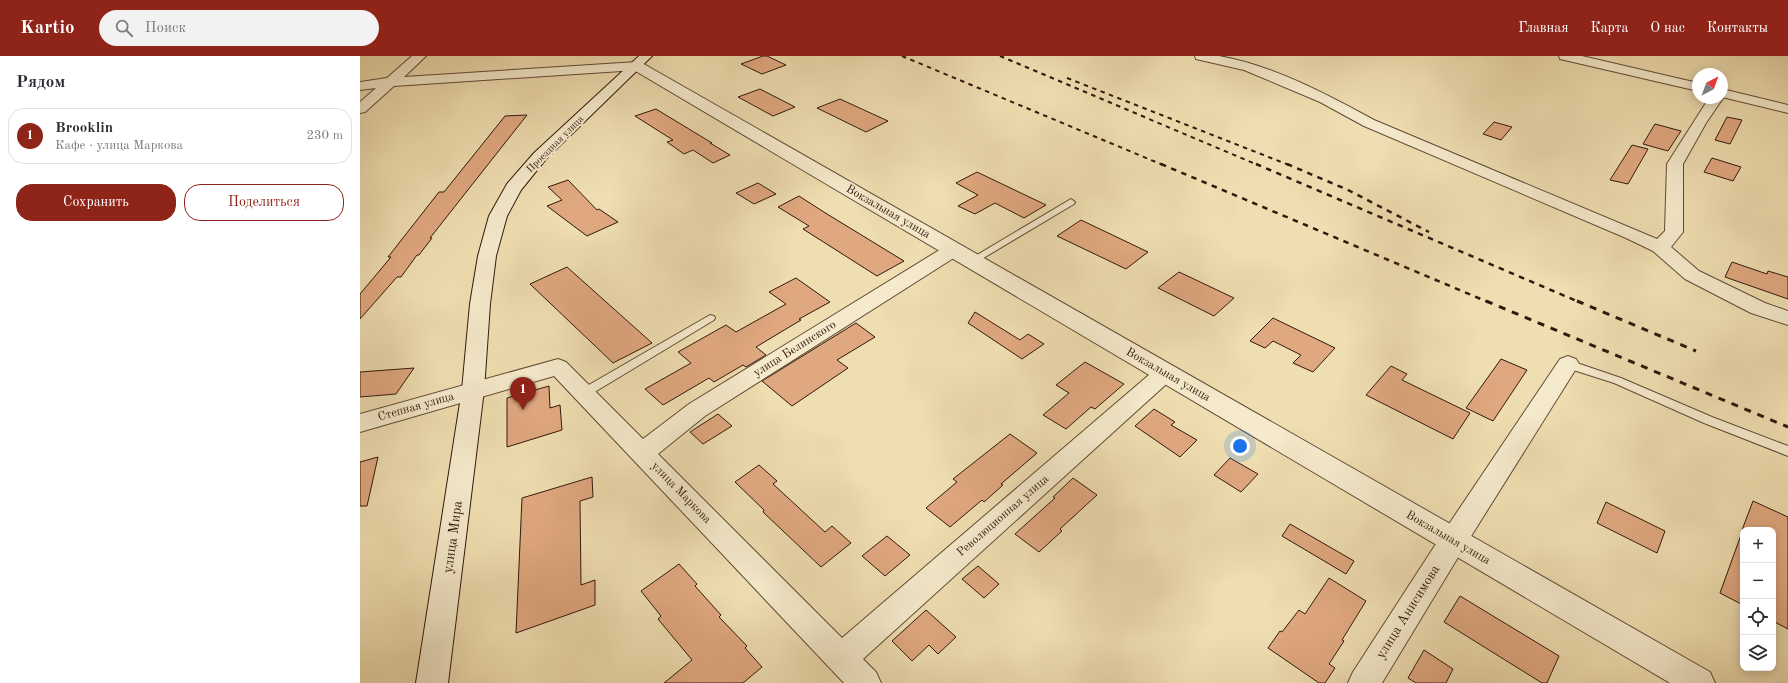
<!DOCTYPE html>
<html lang="ru">
<meta charset="utf-8">
<style>
body{margin:0;font-family:"Old Standard TT",serif;background:#f2f2f3;color:#2b2b33}
.controls{position:absolute;right:12px;bottom:12px;display:grid;overflow:hidden;border-radius:8px;box-shadow:0 2px 10px #0003}
.controls button{width:36px;height:36px;display:grid;place-items:center;padding:0;border:0;border-bottom:1px solid #e1e1e2;background:#fff;color:#2b2b33;font:20px sans-serif}
.compass{position:absolute;left:1332px;top:12px;width:36px;height:36px;border-radius:50%;background:#fff;box-shadow:0 2px 10px #0003;rotate:41deg}
.you{position:absolute;left:880px;top:390px;width:14px;height:14px;margin:-10px;border:3px solid #fff;border-radius:50%;background:#1a73e8;box-shadow:0 0 0 6px #1a73e833}
.badge{display:grid;place-items:center;width:26px;height:26px;border-radius:50%;background:#8f2418;color:#fff;font-size:13px;font-weight:700}
.pin{position:absolute;translate:-50% -33px;filter:drop-shadow(0 1px 2px #0008)}
.pin::after{content:'';position:absolute;top:21px;width:14px;height:12px;background:inherit;clip-path:polygon(0 0,100% 0,50% 100%)}
.list{margin:0;padding:0;list-style:none}
h2{display:flex;justify-content:space-between;align-items:center;height:52px;margin:0;padding:0 16px;font-size:17px}
h2 small{font-size:13px;font-weight:400;color:#7c7c81}
.list li{display:grid;grid-template-columns:26px 1fr auto;gap:12px;align-items:center;box-sizing:border-box;height:56px;margin:0 8px 8px;padding:0 8px;border:1px solid #e1e1e2;border-radius:16px}
.list b{display:block;font-size:15px;white-space:nowrap}
.list p{margin:0;font-size:13px;white-space:nowrap;color:#7c7c81}
.list em{font-size:13px;font-style:normal;color:#7c7c81}
.actions{display:flex;gap:8px;padding:12px 16px}
.actions a{flex:1;padding:9px 0;border:1px solid #8f2418;border-radius:16px;text-align:center;font-size:14px;color:#8f2418}
.actions .main{background:#8f2418;color:#fff}
.icon{flex:none;width:22px;height:22px;fill:none;stroke:currentColor;stroke-width:2;stroke-linecap:round;stroke-linejoin:round}
.map{position:relative;flex:none;width:1428px;height:627px;overflow:hidden}
header{display:flex;align-items:center;gap:24px;box-sizing:border-box;height:56px;padding:0 20px;background:#8f2418;color:#fff}
header strong{font-size:19px}
nav{display:flex;gap:22px;margin-inline-start:auto;font-size:14px}
.search{width:280px;height:36px;background:#f2f2f3;display:flex;align-items:center;gap:10px;box-sizing:border-box;padding:0 14px;border-radius:22px;color:#7c7c81;font-size:15px}
main{display:flex}
aside{flex:1;background:#fff}
.map>svg:first-child{display:block}
.building{fill:#e0a880;stroke:#32180c}
.lines{fill:none;stroke-linecap:round;stroke-linejoin:round}
.service-casing{stroke:#614a35;stroke-width:2}
.minor-casing{stroke:#614a35;stroke-width:2}
.tertiary-casing{stroke:#614a35;stroke-width:2}
.secondary-casing{stroke:#32180c;stroke-width:2}
.service{fill:#f5eacc;fill-rule:evenodd}
.minor{fill:#f5eacc;fill-rule:evenodd}
.tertiary{fill:#f5eacc;fill-rule:evenodd}
.secondary{fill:#f5eacc;fill-rule:evenodd}
.rail-far2{stroke:#32180c;stroke-width:2;stroke-dasharray:4.5 4.5;stroke-linecap:butt}
.rail-far1{stroke:#32180c;stroke-width:2.5;stroke-dasharray:5.5 5.5;stroke-linecap:butt}
.rail{stroke:#32180c;stroke-width:3;stroke-dasharray:7 7;stroke-linecap:butt}
.labels{text-anchor:middle;dominant-baseline:central;stroke-width:4;stroke-linejoin:round;paint-order:stroke}
.far-street-label{font-size:10px;fill:#32180c;stroke:#f5eacc}
.street-label{font-size:12px;fill:#32180c;stroke:#f5eacc}
.near-street-label{font-size:14px;fill:#32180c;stroke:#f5eacc}
</style>
<header>
<strong>Kartio</strong>
<div class="search"><svg class="icon" aria-label="search" viewBox="0 0 24 24"><circle cx="10" cy="10" r="6"/><path d="M15 15l6 6"/></svg>Поиск</div>
<nav><a>Главная</a><a>Карта</a><a>О нас</a><a>Контакты</a></nav>
</header>
<main>
<aside>
<h2>Рядом<small></small></h2>
<ul class="list">
<li><span class="badge">1</span><div><b>Brooklin</b><p>Кафе · улица Маркова</p></div><em>230 m</em></li>
</ul>
<div class="actions"><a class="main">Сохранить</a><a>Поделиться</a></div>
</aside>
<div class="map">
<svg width="1428" height="627" viewBox="0 0 1428 627">
<rect width="100%" height="100%" fill="#efdeb1"/>
<filter id="stains"><feTurbulence type="fractalNoise" baseFrequency=".005" numOctaves="4"/><feColorMatrix values="0 0 0 0 .2 0 0 0 0 .09 0 0 0 0 .02 0 0 0 .5 -.17"/></filter>
<radialGradient id="worn" r=".72"><stop offset=".6" stop-color="#630" stop-opacity="0"/><stop offset="1" stop-color="#630" stop-opacity=".3"/></radialGradient>
<path class="building" d="M 403,0 L 407,0 L 426,9 L 402,18 L 381,8 Z
M 400,33 L 435,51 L 413,60 L 378,41 Z
M 480,43 L 528,65 L 506,76 L 457,52 Z
M 296,53 L 352,87 L 350,87 L 370,99 L 353,107 L 333,94 L 324,98 L 307,86 L 313,84 L 275,60 Z
M 167,59 L 70,182 L 72,182 L 59,199 L 57,199 L 41,221 L 37,221 L 0,263 L 0,238 L 31,201 L 28,201 L 79,136 L 84,136 L 145,60 Z
M 1367,61 L 1382,64 L 1370,88 L 1355,84 Z
M 1134,66 L 1152,71 L 1141,84 L 1123,78 Z
M 1295,68 L 1321,75 L 1308,95 L 1283,88 Z
M 1272,89 L 1288,93 L 1268,128 L 1250,124 Z
M 1352,102 L 1381,111 L 1373,125 L 1344,116 Z
M 617,116 L 686,149 L 664,162 L 635,147 L 615,158 L 598,150 L 618,139 L 596,127 Z
M 208,124 L 237,154 L 239,153 L 258,166 L 227,180 L 187,150 L 202,144 L 188,131 Z
M 398,127 L 416,138 L 394,148 L 376,137 Z
M 439,140 L 467,158 L 544,205 L 517,220 L 443,173 L 449,170 L 418,151 Z
M 721,164 L 788,196 L 766,213 L 697,180 Z
M 1372,206 L 1407,218 L 1408,215 L 1428,221 L 1428,243 L 1365,221 Z
M 207,211 L 292,287 L 253,307 L 170,228 Z
M 819,216 L 874,242 L 854,260 L 798,232 Z
M 436,222 L 470,246 L 439,263 L 441,264 L 396,291 L 406,299 L 386,311 L 383,309 L 354,326 L 349,322 L 303,349 L 285,333 L 331,307 L 318,296 L 366,269 L 376,276 L 426,248 L 409,236 Z
M 615,256 L 660,284 L 668,278 L 684,288 L 662,303 L 608,267 Z
M 913,262 L 975,292 L 953,316 L 933,307 L 941,299 L 913,285 L 905,292 L 890,285 Z
M 496,267 L 515,281 L 477,304 L 488,312 L 432,350 L 402,325 Z
M 1141,303 L 1167,314 L 1133,365 L 1106,352 Z
M 725,306 L 764,328 L 735,353 L 731,351 L 706,373 L 683,359 L 709,337 L 696,329 Z
M 1031,310 L 1047,318 L 1042,324 L 1110,357 L 1093,383 L 1006,339 Z
M 54,312 L 36,338 L 0,341 L 0,316 Z
M 189,330 L 190,352 L 200,349 L 202,374 L 147,391 L 147,342 Z
M 794,353 L 815,366 L 811,369 L 837,384 L 820,401 L 775,370 Z
M 358,358 L 372,370 L 343,388 L 330,376 Z
M 650,378 L 677,397 L 641,428 L 643,429 L 624,446 L 622,444 L 590,471 L 566,452 L 597,426 L 593,423 Z
M 18,401 L 7,450 L 0,450 L 0,406 Z
M 870,402 L 898,418 L 881,436 L 854,419 Z
M 399,409 L 417,425 L 413,428 L 465,476 L 472,470 L 491,487 L 461,511 L 403,456 L 404,454 L 375,426 Z
M 232,421 L 233,441 L 220,445 L 221,529 L 235,524 L 235,549 L 156,577 L 162,442 Z
M 713,422 L 737,439 L 700,473 L 702,475 L 679,496 L 655,478 L 695,442 L 693,441 Z
M 1393,445 L 1428,461 L 1428,573 L 1413,565 L 1413,474 L 1382,474 Z
M 1246,446 L 1305,475 L 1297,497 L 1237,467 Z
M 930,468 L 994,505 L 986,518 L 922,480 Z
M 1381,479 L 1383,479 L 1383,549 L 1360,537 Z
M 527,480 L 550,499 L 525,520 L 502,500 Z
M 319,508 L 337,528 L 335,530 L 361,559 L 359,561 L 387,590 L 385,592 L 402,611 L 383,627 L 304,627 L 332,604 L 298,563 L 301,560 L 281,535 Z
M 618,510 L 639,528 L 624,542 L 602,523 Z
M 969,522 L 1006,545 L 982,584 L 984,585 L 969,608 L 975,612 L 965,627 L 959,627 L 908,592 L 920,575 L 922,576 L 939,554 L 945,558 Z
M 1100,540 L 1199,600 L 1187,627 L 1182,627 L 1084,566 Z
M 566,554 L 596,581 L 578,598 L 569,589 L 552,605 L 532,585 Z
M 1064,594 L 1093,613 L 1086,627 L 1056,627 L 1048,622 Z"/>
<g class="lines">
<g class="service-casing">
<path id="service" d="M 711,143 L 715,146 L 714,148 L 615,207 L 612,208 L 607,205 Z
M 350,259 L 354,260 L 355,262 L 354,264 L 228,340 L 220,340 L 218,337 L 220,334 Z
M 1208,304 L 1261,322 L 1352,361 L 1428,390 L 1428,400 L 1344,367 L 1254,327 L 1204,311 L 1203,308 L 1204,305 Z"/>
</g>
<g class="minor-casing">
<path id="minor" d="M 52,0 L 66,0 L 44,21 L 277,6 L 282,7 L 284,10 L 282,13 L 277,14 L 34,30 L 5,56 L 0,57 L 0,46 L 16,32 L 0,34 L 0,26 L 27,22 Z
M 835,0 C 843,0 851,0 859,0 C 912,9 968,39 1014,64 L 1297,183 L 1305,175 L 1307,108 L 1349,42 L 1362,42 L 1362,41 L 1363,42 L 1346,67 L 1323,108 L 1323,176 L 1311,191 L 1339,215 L 1405,247 L 1428,255 L 1428,269 L 1391,257 L 1325,223 L 1293,195 L 1266,182 L 1004,70 L 960,46 L 884,14 L 836,3 Z
M 593,188 L 600,190 L 602,194 L 600,198 L 345,360 L 298,398 L 482,582 L 797,312 L 805,309 L 813,312 L 816,317 L 813,322 L 503,603 L 516,616 L 521,627 L 484,627 L 194,320 L 0,376 L 0,358 L 198,303 L 206,306 L 283,383 L 329,348 L 586,190 Z
M 1208,300 L 1216,303 L 1219,308 L 1103,493 L 1022,627 L 988,627 L 993,616 L 1083,477 L 1200,303 Z"/>
</g>
<g class="tertiary-casing">
<path id="tertiary" d="M 1199,0 L 1222,0 L 1338,27 L 1338,35 L 1200,3 Z
M 277,6 L 282,7 L 1350,616 L 1355,627 L 1310,627 L 272,13 L 270,10 L 272,7 Z
M 1362,33 L 1428,49 L 1428,57 L 1362,41 Z"/>
</g>
<g class="secondary-casing">
<path id="secondary" d="M 279,0 L 292,0 L 186,103 L 161,134 L 147,160 L 136,200 L 130,248 L 124,334 L 88,627 L 56,627 L 102,334 L 110,248 L 118,200 L 129,160 L 147,128 L 174,97 Z"/>
</g>
<use href="#service" class="service"/>
<use href="#minor" class="minor"/>
<use href="#tertiary" class="tertiary"/>
<use href="#secondary" class="secondary"/>
<path class="rail-far2" d="M 542,0 L 803,109
M 640,0 L 898,109
M 707,22 L 929,109"/>
<path class="rail-far1" d="M 801,108 L 1128,246
M 896,108 L 1219,246
M 927,108 L 988,134 L 1069,176"/>
<path class="rail" d="M 1126,245 L 1428,371
M 1217,245 L 1336,295"/>
</g>
<g class="labels">
<g class="far-street-label">
<text transform="translate(195 88) rotate(-45)">Проездная улица</text>
</g>
<g class="street-label">
<text transform="translate(528 156) rotate(30)">Вокзальная улица</text>
<text transform="translate(435 293) rotate(-32)">улица Белинского</text>
<text transform="translate(808 319) rotate(30)">Вокзальная улица</text>
<text transform="translate(56 351) rotate(-16)">Степная улица</text>
<text transform="translate(321 437) rotate(46)">улица Маркова</text>
<text transform="translate(643 460) rotate(-41)">Революционная улица</text>
<text transform="translate(1088 482) rotate(30)">Вокзальная улица</text>
</g>
<g class="near-street-label">
<text transform="translate(93 481) rotate(-82)">улица Мира</text>
<text transform="translate(1048 556) rotate(-58)">улица Анисимова</text>
</g>
</g>
<rect width="100%" height="100%" filter="url(#stains)"/>
<rect width="100%" height="100%" fill="url(#worn)"/>
</svg>
<div class="controls">
<button>+</button>
<button>−</button>
<button><svg class="icon" aria-label="locate" viewBox="0 0 24 24"><circle cx="12" cy="12" r="6"/><path d="M12 2v4M12 18v4M2 12h4M18 12h4"/></svg></button>
<button><svg class="icon" aria-label="layers" viewBox="0 0 24 24"><path d="M12 4l9 5-9 5-9-5zM3 14l9 5 9-5"/></svg></button>
</div>
<svg class="compass" viewBox="-18 -18 36 36"><path d="M0-13l5 13h-10z" fill="#e53935"/><path d="M0 13l5-13h-10z" fill="#7c7c81"/></svg>
<div class="you"></div>
<div class="pin badge" style="left:163px;top:354px">1</div>
</div>
</main>
